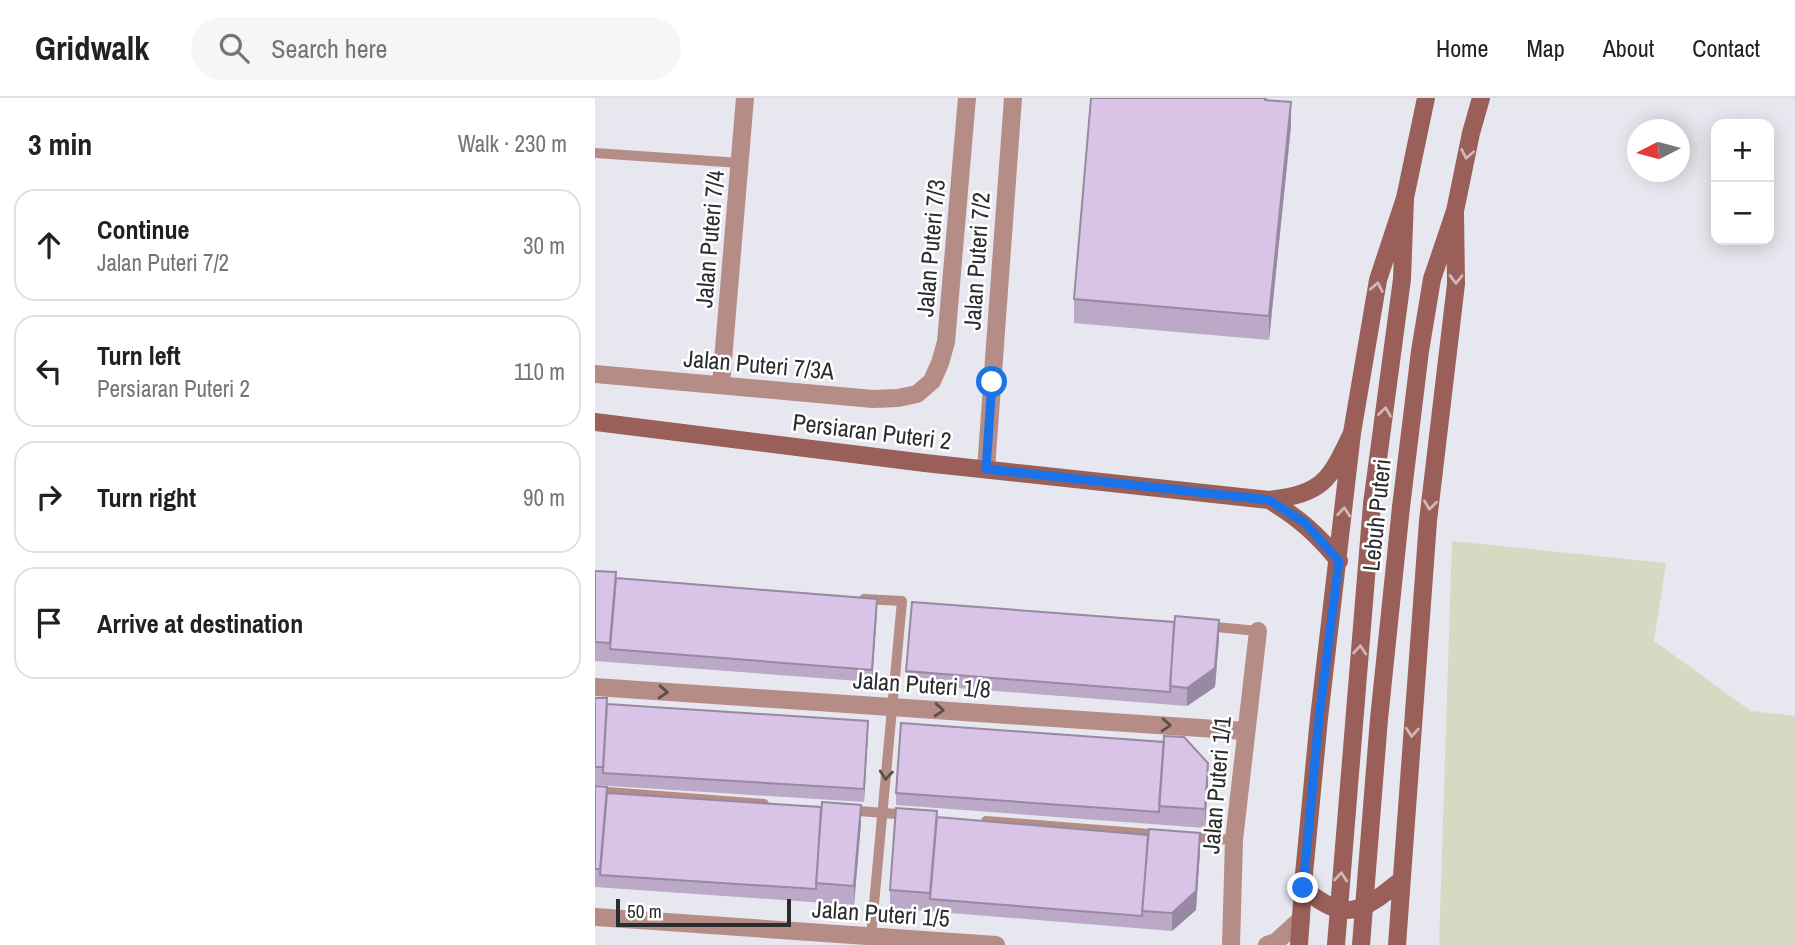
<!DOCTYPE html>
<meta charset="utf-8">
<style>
body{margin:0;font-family:"Archivo Narrow",sans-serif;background:#f6f6f6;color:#202124}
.controls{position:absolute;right:21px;top:21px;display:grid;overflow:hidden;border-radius:14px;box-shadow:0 4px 18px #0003}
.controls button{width:63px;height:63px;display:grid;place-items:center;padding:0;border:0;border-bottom:2px solid #e0e0e0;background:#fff;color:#202124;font:35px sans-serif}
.compass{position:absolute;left:1032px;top:21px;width:63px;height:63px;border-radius:50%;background:#fff;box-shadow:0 4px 18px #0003;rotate:264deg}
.scale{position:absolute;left:21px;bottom:18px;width:175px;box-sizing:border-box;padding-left:7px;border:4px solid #2b2c2e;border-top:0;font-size:19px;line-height:24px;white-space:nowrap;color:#2b2c2e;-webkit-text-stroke:5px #fff;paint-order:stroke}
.stop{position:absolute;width:21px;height:21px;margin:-16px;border:5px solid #1a73e8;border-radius:50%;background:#fff}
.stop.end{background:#1a73e8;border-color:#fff;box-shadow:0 2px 7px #0008}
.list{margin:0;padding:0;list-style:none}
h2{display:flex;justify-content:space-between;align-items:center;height:91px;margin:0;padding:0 28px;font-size:30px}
h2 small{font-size:23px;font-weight:400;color:#757577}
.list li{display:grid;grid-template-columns:46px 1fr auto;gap:21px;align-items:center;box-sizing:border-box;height:112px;margin:0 14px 14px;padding:0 14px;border:2px solid #e0e0e0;border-radius:21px}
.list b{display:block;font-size:26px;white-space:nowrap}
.list p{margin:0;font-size:23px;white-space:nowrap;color:#757577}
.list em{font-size:23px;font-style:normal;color:#757577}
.icon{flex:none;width:38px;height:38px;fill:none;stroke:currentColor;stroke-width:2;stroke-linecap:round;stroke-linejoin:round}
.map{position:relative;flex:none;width:1200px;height:847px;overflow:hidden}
header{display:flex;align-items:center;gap:42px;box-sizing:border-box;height:98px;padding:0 35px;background:#fff;border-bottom:2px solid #e0e0e0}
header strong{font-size:33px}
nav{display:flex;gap:38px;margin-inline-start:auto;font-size:24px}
.search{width:490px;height:63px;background:#f6f6f6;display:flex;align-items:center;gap:18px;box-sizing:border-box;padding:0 24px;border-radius:38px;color:#757577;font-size:26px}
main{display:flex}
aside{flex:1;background:#fff}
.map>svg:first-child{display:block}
.green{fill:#d7dac2}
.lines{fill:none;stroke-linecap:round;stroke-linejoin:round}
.lane{stroke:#b58c86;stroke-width:10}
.street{stroke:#b58c86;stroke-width:18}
.secondary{stroke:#995f58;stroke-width:18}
.secondary-bridge{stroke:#995f58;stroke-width:18}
.wall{fill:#bba9c7}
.shaded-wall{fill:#9889a2}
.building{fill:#d9c4e7;stroke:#9889a2;stroke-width:2}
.oneway{stroke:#d1b7b4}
.oneway2{stroke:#5b4e4d}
.route{stroke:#1a73e8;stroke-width:9}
.labels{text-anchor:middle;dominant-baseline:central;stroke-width:5;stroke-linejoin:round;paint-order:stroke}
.street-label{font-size:24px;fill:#2b2c2e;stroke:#fff}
</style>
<header>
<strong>Gridwalk</strong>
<div class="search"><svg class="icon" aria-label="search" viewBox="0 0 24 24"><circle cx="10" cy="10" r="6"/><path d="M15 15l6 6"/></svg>Search here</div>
<nav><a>Home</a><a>Map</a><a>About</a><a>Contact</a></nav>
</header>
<main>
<aside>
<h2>3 min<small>Walk · 230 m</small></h2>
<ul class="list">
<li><svg class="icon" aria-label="ahead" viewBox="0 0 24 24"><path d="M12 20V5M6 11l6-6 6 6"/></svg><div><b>Continue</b><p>Jalan Puteri 7/2</p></div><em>30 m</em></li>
<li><svg class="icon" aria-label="left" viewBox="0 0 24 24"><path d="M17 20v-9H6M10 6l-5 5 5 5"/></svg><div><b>Turn left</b><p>Persiaran Puteri 2</p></div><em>110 m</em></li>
<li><svg class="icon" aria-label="right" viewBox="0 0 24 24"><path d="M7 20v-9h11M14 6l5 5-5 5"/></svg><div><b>Turn right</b></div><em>90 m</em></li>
<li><svg class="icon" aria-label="arrive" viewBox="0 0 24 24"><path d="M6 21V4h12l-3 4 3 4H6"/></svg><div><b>Arrive at destination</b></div></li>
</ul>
</aside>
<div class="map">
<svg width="1200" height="847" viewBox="0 0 1200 847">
<rect width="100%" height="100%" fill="#e7e7ef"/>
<path class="green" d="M 857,443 L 1071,465 L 1059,543 L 1156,613 L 1200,618 L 1200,847 L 844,847 Z"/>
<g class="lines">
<path class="lane" d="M 0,55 L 145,65
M 269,501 L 307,503 L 276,838
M 610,528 L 663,533
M 0,693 L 169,706
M 251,712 L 315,717
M 391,723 L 567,737
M 593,739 L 639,742"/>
<path class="street" d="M 0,276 L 278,301 L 303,300 L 322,296 L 337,283 L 345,265 L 351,244 L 372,0
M 126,286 L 150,0
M 391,371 L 418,0
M 0,589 L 650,633
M 0,819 L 401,847
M 636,847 L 639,742 L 663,533
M 672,847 L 681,844 L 706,821"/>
<path class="secondary" d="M 0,324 L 330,365 L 674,402 C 729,395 734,383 757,335
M 674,402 C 704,420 722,436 744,463
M 777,406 L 807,181 L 810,100 L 831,0
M 806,409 L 825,253 L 837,181 L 860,113 L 876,35 L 886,0
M 708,790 C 750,825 766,815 805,783
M 704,847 L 709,776 L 724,620 L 757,335 L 783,182 L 810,100
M 802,847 L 833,423 L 861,186 L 860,113"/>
<path class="secondary-bridge" d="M 741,847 L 777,406
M 766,847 L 784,621 L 806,409"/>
</g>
<path class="wall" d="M 496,0 L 671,0 L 671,2 L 696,28 L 674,242 L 479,225 L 479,201 Z
M 0,473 L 21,480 L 282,513 L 277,584 L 0,563 Z
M 624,541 L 620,589 L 592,608 L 311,586 L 311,573 Z
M 0,600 L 12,606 L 273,635 L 269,704 L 0,687 Z
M 613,683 L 610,730 L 301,707 L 301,695 Z
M 0,688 L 12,695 L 266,725 L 259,807 L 0,789 Z
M 342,719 L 605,753 L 601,812 L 577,833 L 295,810 L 295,792 Z"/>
<path class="shaded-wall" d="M 696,4 L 696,28 L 674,242 L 674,218 Z
M 282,501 L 282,513 L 277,584 L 277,572 Z
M 624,522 L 624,541 L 620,589 L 592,608 L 592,590 Z
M 273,623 L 273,635 L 269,704 L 269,691 Z
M 613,665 L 613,683 L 610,730 L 610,711 Z
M 266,707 L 266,725 L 259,807 L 259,788 Z
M 605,735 L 605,753 L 601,812 L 577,833 L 577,815 Z"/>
<path class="building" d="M 496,0 L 671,0 L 670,2 L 696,4 L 674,218 L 479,201 Z
M 0,473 L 21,474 L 15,545 L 0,544 Z
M 21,480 L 282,501 L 277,572 L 15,551 Z
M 317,504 L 579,524 L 575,594 L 311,573 Z
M 580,518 L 624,522 L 620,570 L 592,590 L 575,588 Z
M 0,600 L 12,600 L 8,669 L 0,669 Z
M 12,606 L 273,623 L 269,691 L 8,675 Z
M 306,625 L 569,644 L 564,714 L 301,695 Z
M 569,638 L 589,639 L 613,665 L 610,711 L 564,708 Z
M 0,688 L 12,689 L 5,771 L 0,771 Z
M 12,695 L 226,709 L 221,791 L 5,777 Z
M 227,704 L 266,707 L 259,788 L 221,785 Z
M 301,710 L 342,713 L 335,795 L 295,792 Z
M 342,719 L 553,737 L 547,818 L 335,801 Z
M 554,731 L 605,735 L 601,793 L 577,815 L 547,813 Z"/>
<defs><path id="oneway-chevron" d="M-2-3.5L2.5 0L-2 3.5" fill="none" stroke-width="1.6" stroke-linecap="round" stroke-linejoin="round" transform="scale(1.75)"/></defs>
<g class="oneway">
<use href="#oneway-chevron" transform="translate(872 56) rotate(101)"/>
<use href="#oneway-chevron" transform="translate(861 181) rotate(91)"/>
<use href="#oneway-chevron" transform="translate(782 189) rotate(-79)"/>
<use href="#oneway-chevron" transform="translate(790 314) rotate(-82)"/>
<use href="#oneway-chevron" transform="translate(835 407) rotate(97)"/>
<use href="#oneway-chevron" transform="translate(749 414) rotate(-84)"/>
<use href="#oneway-chevron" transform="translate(765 552) rotate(-85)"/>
<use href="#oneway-chevron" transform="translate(817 634) rotate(94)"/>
<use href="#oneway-chevron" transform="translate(746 779) rotate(-85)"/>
</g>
<g class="oneway2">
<use href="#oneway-chevron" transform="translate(68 594) rotate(4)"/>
<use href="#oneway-chevron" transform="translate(344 612) rotate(4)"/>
<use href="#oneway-chevron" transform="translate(571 627) rotate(4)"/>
<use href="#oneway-chevron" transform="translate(291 677) rotate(95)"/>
</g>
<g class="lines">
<path class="route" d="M 397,284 L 391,371 L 674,402 L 710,425 L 744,463 L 724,620 L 708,790"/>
</g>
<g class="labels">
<g class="street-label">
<text transform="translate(114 141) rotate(-85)">Jalan Puteri 7/4</text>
<text transform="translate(335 150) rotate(-85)">Jalan Puteri 7/3</text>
<text transform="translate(381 163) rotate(-86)">Jalan Puteri 7/2</text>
<text transform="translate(164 266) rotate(5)">Jalan Puteri 7/3A</text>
<text transform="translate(277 333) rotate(7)">Persiaran Puteri 2</text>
<text transform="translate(781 417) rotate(-84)">Lebuh Puteri</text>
<text transform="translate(327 586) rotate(4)">Jalan Puteri 1/8</text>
<text transform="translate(621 687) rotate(-85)">Jalan Puteri 1/1</text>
<text transform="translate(286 815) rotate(4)">Jalan Puteri 1/5</text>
</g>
</g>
</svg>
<div class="controls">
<button>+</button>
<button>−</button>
</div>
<svg class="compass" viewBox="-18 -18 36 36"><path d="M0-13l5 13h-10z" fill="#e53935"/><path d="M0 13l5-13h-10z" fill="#757577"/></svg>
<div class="scale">50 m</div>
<div class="stop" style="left:397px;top:284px"></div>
<div class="stop end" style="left:708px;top:790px"></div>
</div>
</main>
